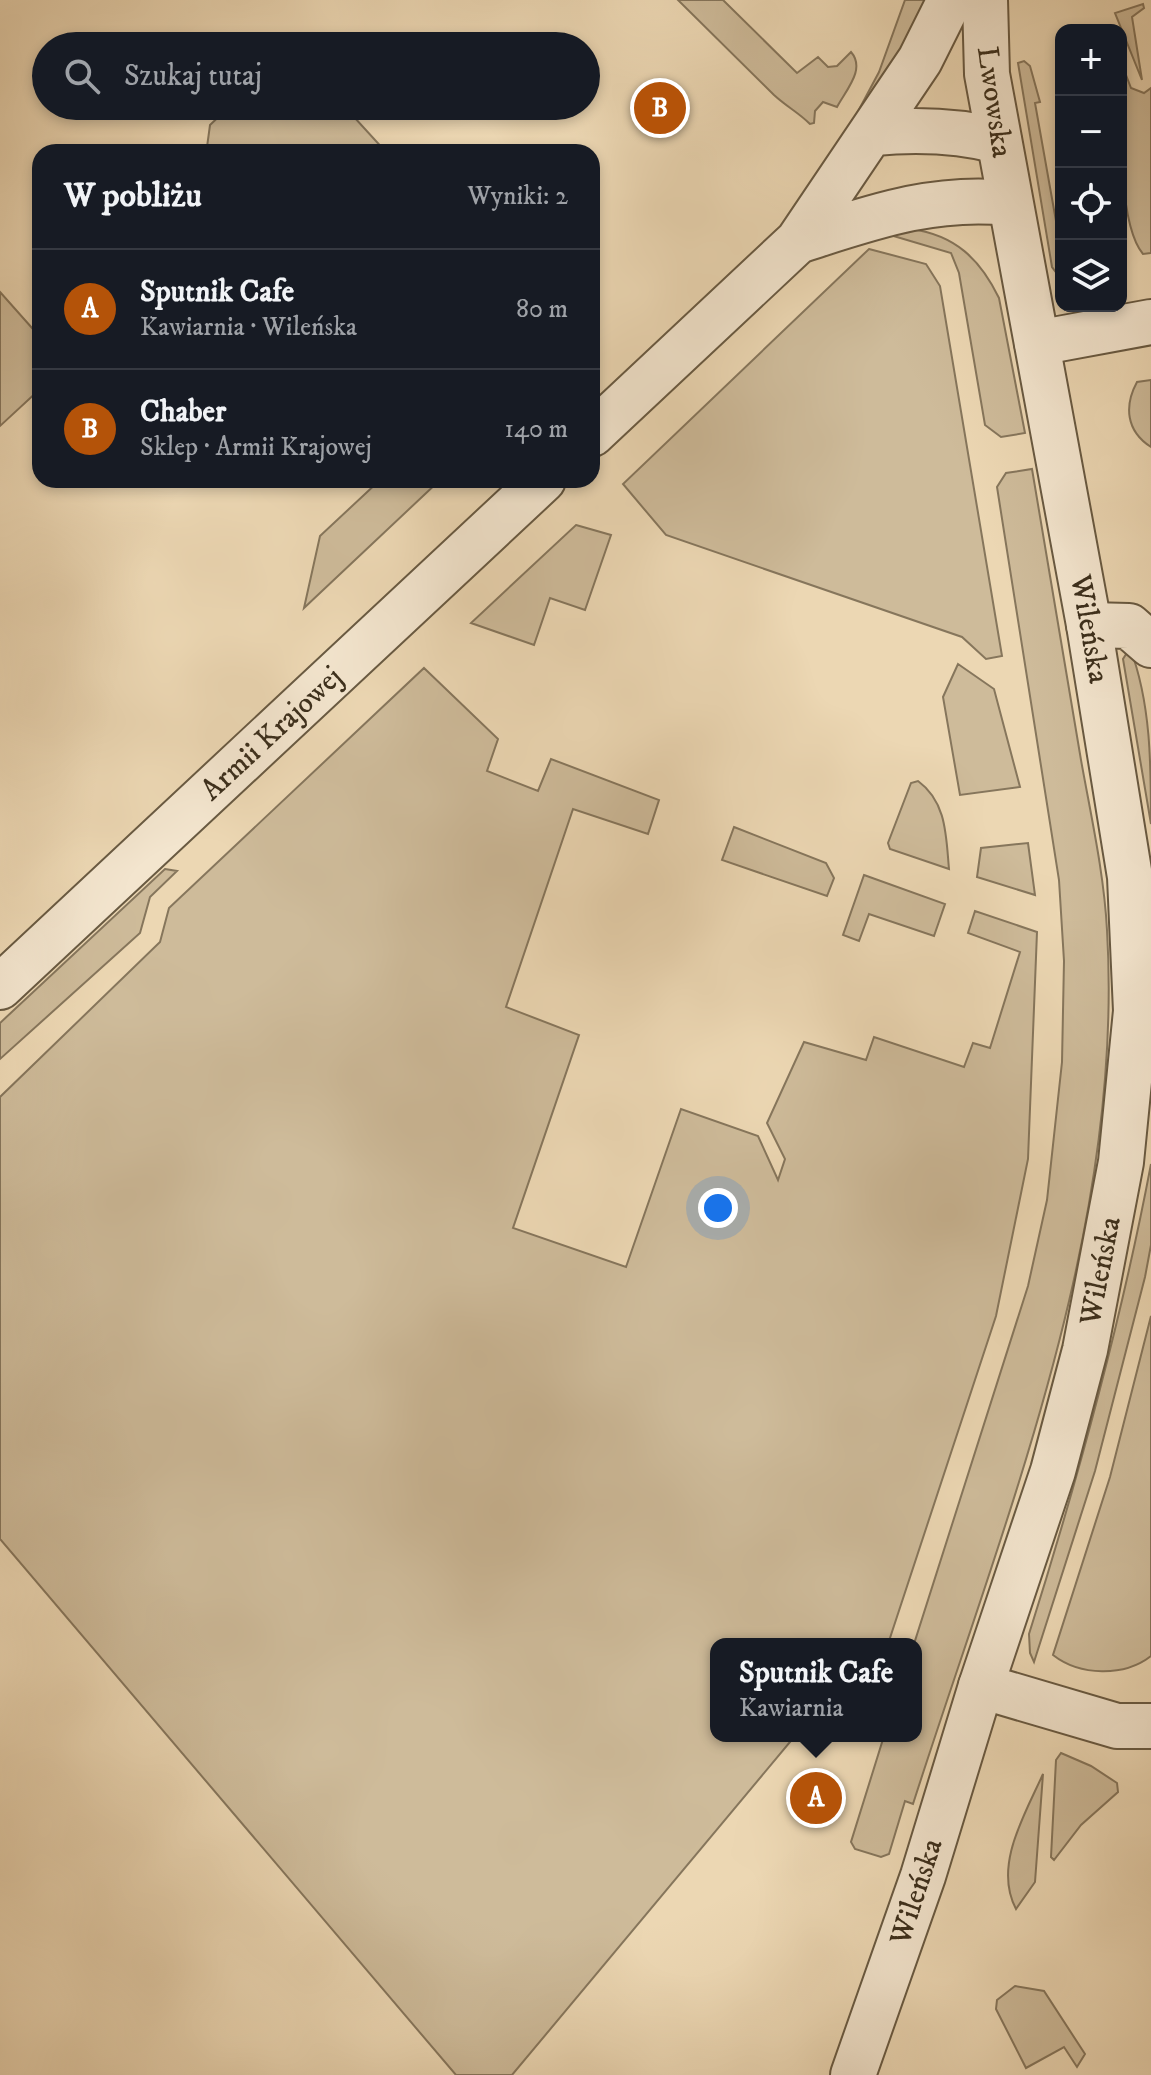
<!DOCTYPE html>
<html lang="pl">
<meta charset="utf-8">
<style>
body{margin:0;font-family:"IM FELL DW Pica",serif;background:#20242c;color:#f1f3f6}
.controls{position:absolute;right:24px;top:24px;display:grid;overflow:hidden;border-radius:16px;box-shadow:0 4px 12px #0003}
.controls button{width:72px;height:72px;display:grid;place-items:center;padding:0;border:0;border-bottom:2px solid #363941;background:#171b24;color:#f1f3f6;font:40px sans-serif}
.you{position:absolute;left:718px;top:1208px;width:28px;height:28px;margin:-20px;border:6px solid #fff;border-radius:50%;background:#1a73e8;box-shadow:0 0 0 12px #1a73e833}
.badge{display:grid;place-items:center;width:52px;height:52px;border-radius:50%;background:#b45309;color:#fff;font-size:26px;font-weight:700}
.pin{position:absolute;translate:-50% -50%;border:4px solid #fff;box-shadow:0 2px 8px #0006}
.popup{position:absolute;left:710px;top:1638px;width:212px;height:104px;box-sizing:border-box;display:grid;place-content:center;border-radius:16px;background:#171b24;filter:drop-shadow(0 2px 6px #0005);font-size:26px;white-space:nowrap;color:#9ea1a6}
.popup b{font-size:30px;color:#f1f3f6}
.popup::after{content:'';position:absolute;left:50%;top:100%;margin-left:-16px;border:16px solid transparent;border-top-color:#171b24}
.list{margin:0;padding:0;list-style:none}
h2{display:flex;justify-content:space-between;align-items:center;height:104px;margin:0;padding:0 32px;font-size:34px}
h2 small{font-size:26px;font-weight:400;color:#9ea1a6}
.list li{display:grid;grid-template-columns:52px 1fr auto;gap:24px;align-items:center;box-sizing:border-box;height:120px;padding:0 32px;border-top:2px solid #363941}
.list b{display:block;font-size:30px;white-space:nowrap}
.list p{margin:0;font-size:26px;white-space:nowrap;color:#9ea1a6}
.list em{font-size:26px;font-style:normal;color:#9ea1a6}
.icon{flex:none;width:44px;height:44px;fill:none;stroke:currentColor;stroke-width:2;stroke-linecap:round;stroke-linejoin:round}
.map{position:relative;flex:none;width:1151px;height:2075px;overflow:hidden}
.search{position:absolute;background:#171b24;box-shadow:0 4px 12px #0003;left:32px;top:32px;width:568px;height:88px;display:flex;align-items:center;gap:20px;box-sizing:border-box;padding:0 28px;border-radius:44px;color:#9ea1a6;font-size:30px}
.panel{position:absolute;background:#171b24;box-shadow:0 4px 12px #0003;left:32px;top:144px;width:568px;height:344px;border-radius:24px}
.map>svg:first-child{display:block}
.green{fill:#cebb9a;stroke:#86765c;stroke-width:2}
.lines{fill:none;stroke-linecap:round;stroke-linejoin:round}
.minor-casing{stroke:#695a42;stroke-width:48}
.tertiary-casing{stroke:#695a42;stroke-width:48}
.minor{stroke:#f3e5ce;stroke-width:44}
.tertiary{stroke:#f3e5ce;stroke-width:44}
.labels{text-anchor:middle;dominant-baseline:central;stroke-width:6;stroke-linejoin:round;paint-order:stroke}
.street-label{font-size:30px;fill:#3d301d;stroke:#f3e5ce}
</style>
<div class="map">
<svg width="1151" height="2075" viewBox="0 0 1151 2075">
<rect width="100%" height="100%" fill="#ecd7b3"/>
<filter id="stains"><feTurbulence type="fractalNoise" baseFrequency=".0025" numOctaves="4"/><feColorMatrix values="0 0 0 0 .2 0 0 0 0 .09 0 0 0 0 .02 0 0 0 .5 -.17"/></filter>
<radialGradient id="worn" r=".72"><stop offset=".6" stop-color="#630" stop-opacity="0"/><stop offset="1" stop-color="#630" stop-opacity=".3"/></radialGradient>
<path class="green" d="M 678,0 L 723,0 L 797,73 L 818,57 L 828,67 L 837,66 L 851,52 C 866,69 846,90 837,107 L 823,102 L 815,111 L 814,123 L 810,124 C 798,112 787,107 774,95 Z
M 905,0 L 931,0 L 918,29 L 830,164 L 879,72 Z
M 1143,4 L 1144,8 L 1132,17 L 1142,80 L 1115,13 Z
M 1024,61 L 1030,66 L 1040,102 L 1035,103 L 1061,249 L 1061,279 L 1052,267 L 1018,63 Z
M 1121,62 L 1131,88 L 1144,93 L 1151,88 L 1151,253 L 1143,254 C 1116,222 1121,106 1121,62 Z
M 230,106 L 344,106 L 386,152 L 211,152 L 207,147 L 210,125 Z
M 911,229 C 955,235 980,259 999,298 L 1025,433 L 1001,437 L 985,425 L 959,273 L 951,253 L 880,232 Z
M 869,249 L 926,264 L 940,286 L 1002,656 L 986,659 L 962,637 L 666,535 L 623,484 Z
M 0,292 L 40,337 L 40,389 L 0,426 Z
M 1151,380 L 1151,447 C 1126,431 1124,406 1137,382 Z
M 1032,469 C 1048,566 1065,663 1081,760 C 1091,816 1104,873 1107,930 C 1125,1231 1003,1522 913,1804 L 905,1801 L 889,1854 L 881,1857 L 855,1849 L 851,1842 L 884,1736 L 916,1736 L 914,1644 L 1028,1286 L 1047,1200 L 1062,1062 L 1064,961 L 1059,880 L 997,487 L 1006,473 Z
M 380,480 L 440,480 L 304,608 L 320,536 Z
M 576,525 L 611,535 L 585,610 L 550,598 L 534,645 L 471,623 Z
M 1130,648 C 1151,703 1151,765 1151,824 L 1123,659 Z
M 958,664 L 994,689 L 1020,787 L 960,795 L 943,697 Z
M 424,668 L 498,739 L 487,771 L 538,791 L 551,759 L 659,800 L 648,834 L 573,809 L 506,1007 L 579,1035 L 513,1228 L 626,1267 L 681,1109 L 758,1136 L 778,1180 L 785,1159 L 767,1123 L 804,1042 L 866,1060 L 874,1037 L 964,1067 L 973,1043 L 990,1048 L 1020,952 L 968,933 L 975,911 L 1037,932 L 1028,1159 L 996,1316 L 888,1644 L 716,1644 L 716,1736 L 795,1736 L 512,2075 L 456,2075 L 0,1539 L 0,1097 L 160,942 L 169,908 Z
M 918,781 C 947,802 946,837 949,869 L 890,849 L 888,843 L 911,783 Z
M 734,827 L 826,863 L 834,878 L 827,896 L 722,860 Z
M 1028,843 L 1035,895 L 977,877 L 981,848 Z
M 165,869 L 177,871 L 150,897 L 140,933 L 0,1059 L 0,1023 Z
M 864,875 L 945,904 L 934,936 L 869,914 L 859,941 L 843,935 Z
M 1151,1164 L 1151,1245 L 1145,1277 L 1095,1471 L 1034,1662 L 1030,1653 L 1029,1634 C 1078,1479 1121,1323 1151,1164 Z
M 1151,1316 L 1151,1656 C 1124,1677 1080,1676 1053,1655 L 1110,1477 Z
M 1061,1753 L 1091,1766 L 1117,1783 L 1118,1792 L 1081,1825 L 1054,1860 L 1051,1857 L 1056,1760 Z
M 1043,1774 L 1035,1882 L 1016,1909 C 993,1866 1025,1814 1043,1774 Z
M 1015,1986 L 1044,1991 L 1085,2054 L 1077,2067 L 1064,2047 L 1026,2068 L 996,2009 L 997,2000 Z"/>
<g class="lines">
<g class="minor-casing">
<path id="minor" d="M 874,133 C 917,129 957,130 999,141
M 798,241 C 870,218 932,195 1009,203
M 1037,343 L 1151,322
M 592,434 L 798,241 L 920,60 L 950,0
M 1089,625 L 1129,626 L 1151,645
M 0,987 L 543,480
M 981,1686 L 1117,1726 L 1151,1726"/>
</g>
<g class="tertiary-casing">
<path id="tertiary" d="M 853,2075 L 923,1876 L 981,1686 L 1053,1471 L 1085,1350 L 1121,1162 L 1136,1011 L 1130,877 L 1089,625 L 987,74 L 985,0"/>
</g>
<use href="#minor" class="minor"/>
<use href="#tertiary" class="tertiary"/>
</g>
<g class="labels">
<g class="street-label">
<text transform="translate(994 102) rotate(82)">Lwowska</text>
<text transform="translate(1089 629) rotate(80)">Wileńska</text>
<text transform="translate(272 734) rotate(-43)">Armii Krajowej</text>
<text transform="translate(1101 1271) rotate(-79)">Wileńska</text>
<text transform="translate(917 1892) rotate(-72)">Wileńska</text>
</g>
</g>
<rect width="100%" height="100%" filter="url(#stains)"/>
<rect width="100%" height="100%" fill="url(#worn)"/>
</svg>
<div class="controls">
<button>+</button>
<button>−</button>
<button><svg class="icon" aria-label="locate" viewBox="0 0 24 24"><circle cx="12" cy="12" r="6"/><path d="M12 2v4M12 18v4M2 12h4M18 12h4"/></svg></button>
<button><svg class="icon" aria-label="layers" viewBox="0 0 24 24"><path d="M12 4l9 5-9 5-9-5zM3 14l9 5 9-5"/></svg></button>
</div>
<div class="you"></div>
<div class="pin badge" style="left:816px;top:1798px">A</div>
<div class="popup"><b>Sputnik Cafe</b>Kawiarnia</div>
<div class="pin badge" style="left:660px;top:108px">B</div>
<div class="search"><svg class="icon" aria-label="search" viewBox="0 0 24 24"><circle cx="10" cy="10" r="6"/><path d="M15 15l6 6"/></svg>Szukaj tutaj</div>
<section class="panel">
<h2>W pobliżu<small>Wyniki: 2</small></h2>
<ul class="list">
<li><span class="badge">A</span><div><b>Sputnik Cafe</b><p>Kawiarnia · Wileńska</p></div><em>80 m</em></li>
<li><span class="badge">B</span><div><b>Chaber</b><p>Sklep · Armii Krajowej</p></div><em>140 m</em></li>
</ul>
</section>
</div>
